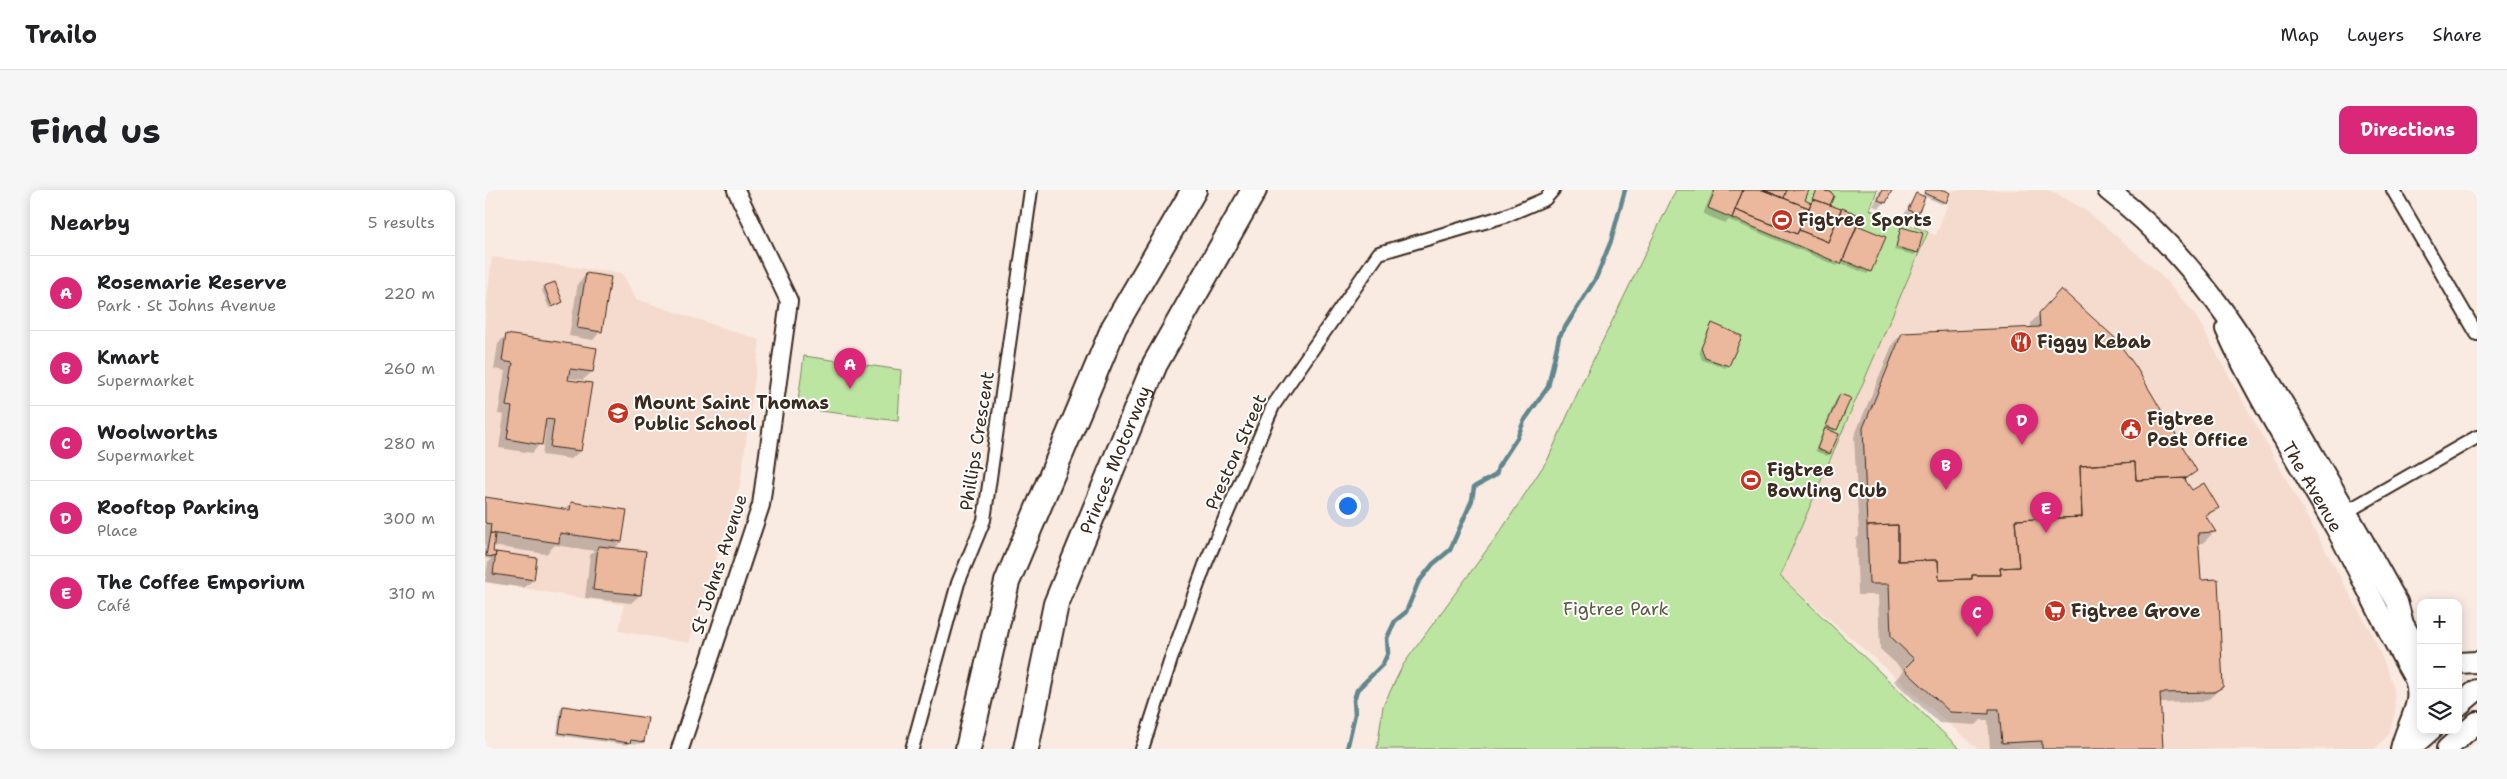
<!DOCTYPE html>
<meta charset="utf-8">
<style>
body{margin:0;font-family:"Shantell Sans",sans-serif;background:#f6f6f6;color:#202124}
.controls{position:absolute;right:15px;bottom:15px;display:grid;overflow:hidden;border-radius:10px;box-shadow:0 2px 12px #0003}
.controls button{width:45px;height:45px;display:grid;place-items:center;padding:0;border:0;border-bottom:1px solid #e0e0e0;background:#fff;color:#202124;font:25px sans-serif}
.you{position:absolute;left:862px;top:315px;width:18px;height:18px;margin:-12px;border:4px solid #fff;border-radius:50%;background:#1a73e8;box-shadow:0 0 0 8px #1a73e833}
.badge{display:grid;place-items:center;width:32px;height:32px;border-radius:50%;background:#db2777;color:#fff;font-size:16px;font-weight:700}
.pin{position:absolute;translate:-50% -41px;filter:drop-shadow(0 1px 2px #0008)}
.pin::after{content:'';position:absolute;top:26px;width:18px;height:15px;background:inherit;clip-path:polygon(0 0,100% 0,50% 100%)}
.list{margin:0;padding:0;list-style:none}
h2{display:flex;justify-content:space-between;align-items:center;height:65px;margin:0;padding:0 20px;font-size:21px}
h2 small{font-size:16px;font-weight:400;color:#757577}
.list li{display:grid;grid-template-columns:32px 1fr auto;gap:15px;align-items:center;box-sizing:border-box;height:75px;padding:0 20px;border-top:1px solid #e0e0e0}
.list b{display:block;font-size:19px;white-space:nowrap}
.list p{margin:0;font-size:16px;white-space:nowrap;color:#757577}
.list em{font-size:16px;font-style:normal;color:#757577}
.icon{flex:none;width:28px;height:28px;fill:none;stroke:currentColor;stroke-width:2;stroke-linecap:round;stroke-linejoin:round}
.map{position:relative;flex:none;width:1992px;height:559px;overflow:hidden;border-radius:10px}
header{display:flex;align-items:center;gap:30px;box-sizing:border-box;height:70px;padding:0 25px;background:#fff;border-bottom:1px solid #e0e0e0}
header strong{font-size:24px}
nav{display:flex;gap:28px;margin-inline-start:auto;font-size:18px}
.intro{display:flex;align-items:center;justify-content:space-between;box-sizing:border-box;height:120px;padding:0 30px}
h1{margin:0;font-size:35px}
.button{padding:12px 22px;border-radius:10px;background:#db2777;color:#fff;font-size:18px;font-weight:700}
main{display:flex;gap:30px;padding:0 30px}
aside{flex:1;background:#fff;border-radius:10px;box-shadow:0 2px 12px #0003}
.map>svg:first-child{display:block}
.built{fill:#f5dbcd}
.green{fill:#bce5a1;stroke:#7c8860}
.shadow{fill:#0003}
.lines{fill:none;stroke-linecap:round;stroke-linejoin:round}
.stream{stroke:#60878d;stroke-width:4.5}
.building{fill:#ebb89d;stroke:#3b2a1e}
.minor-casing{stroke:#3b2a1e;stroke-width:16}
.tertiary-casing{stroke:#3b2a1e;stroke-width:20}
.primary-casing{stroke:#3b2a1e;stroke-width:24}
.motorway-casing{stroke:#3b2a1e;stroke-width:28}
.minor{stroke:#fff;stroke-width:12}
.tertiary{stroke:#fff;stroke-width:16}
.primary{stroke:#fff;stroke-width:20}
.motorway{stroke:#fff;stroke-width:24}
.labels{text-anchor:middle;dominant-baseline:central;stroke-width:4;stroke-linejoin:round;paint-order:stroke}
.poi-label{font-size:18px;font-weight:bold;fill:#3b2a1e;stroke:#fff;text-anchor:start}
.street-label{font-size:18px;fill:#3b2a1e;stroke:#fff}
.park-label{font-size:18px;fill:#5b593f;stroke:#fff}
</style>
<header>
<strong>Trailo</strong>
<nav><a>Map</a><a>Layers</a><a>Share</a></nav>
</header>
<div class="intro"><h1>Find us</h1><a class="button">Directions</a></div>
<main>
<aside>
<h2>Nearby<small>5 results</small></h2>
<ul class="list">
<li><span class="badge">A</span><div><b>Rosemarie Reserve</b><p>Park · St Johns Avenue</p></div><em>220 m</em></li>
<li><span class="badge">B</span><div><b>Kmart</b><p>Supermarket</p></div><em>260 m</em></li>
<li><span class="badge">C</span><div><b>Woolworths</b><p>Supermarket</p></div><em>280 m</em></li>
<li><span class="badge">D</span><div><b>Rooftop Parking</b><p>Place</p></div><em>300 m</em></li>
<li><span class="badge">E</span><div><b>The Coffee Emporium</b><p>Café</p></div><em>310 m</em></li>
</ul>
</aside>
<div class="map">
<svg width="1992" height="559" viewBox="0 0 1992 559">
<rect width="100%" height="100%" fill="#f9eae2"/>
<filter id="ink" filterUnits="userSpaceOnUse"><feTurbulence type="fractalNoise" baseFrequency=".02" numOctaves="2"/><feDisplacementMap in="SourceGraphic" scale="10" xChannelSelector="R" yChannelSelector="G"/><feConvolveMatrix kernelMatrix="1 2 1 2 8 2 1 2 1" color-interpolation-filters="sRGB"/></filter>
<g filter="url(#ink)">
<path class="built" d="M 1468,0 L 1564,0 L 1601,20 L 1674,83 L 1709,123 L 1888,446 L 1902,479 L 1909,499 L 1910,522 L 1904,544 L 1890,559 L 1493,559 L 1295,386 L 1443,42 L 1451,45 Z
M 7,67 L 137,83 L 151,109 L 275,150 L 255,295 L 204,453 L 134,441 L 139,415 L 0,392 L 0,129 Z"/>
<path class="green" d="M 1191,0 L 1392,0 L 1385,20 L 1443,42 L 1295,386 L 1475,559 L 892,559 L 898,516 L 918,475 L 1017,339 L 1063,269 L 1097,193 Z
M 319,166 L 416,180 L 413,231 L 312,218 Z"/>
<path class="shadow" d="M 1228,0 L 1323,0 L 1318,10 L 1325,13 L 1333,1 L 1345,3 L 1342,15 L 1357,19 L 1368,31 L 1385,81 L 1382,84 L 1356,73 L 1352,76 L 1244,30 L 1240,33 L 1218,24 Z
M 1405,0 L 1400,12 L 1394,18 L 1388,16 L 1395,0 Z
M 1440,0 L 1462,0 L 1460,12 L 1457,14 L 1439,6 L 1431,24 L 1431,22 L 1422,18 L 1431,4 L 1437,7 Z
M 1421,20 L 1430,24 L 1426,29 L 1419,26 Z
M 1416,39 L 1432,62 L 1429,65 L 1409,60 Z
M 102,84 L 116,141 L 108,150 L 84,146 L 93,93 Z
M 60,97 L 77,112 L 74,115 L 64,118 L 57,100 Z
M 1568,109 L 1710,281 L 1699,291 L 1706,301 L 1732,317 L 1721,328 L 1729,342 L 1718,353 L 1713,353 L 1715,392 L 1737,497 L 1725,508 L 1717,512 L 1675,513 L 1676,559 L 1505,559 L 1503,530 L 1496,530 L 1491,535 L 1454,533 L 1409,491 L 1419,481 L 1395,459 L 1393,405 L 1373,405 L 1371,349 L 1374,346 L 1369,247 L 1408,153 L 1417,144 L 1546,138 L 1546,133 Z
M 1228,135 L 1243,175 L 1240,178 L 1217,170 L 1214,161 Z
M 21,145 L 107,182 L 98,190 L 82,188 L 95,261 L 86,269 L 57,265 L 61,239 L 58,238 L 55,254 L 47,263 L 14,258 L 19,225 L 13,224 L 20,181 L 9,179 L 13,154 Z
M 1355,205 L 1351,239 L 1347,243 L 1344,264 L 1342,266 L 1330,261 L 1350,211 Z
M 0,309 L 80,320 L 87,313 L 136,352 L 129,359 L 155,405 L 146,413 L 100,408 L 105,365 L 110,361 L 70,355 L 61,364 L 7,356 L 6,363 L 51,369 L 48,390 L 39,398 L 0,392 L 3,372 L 6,369 L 0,368 Z
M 78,517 L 158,552 L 156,554 L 144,553 L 142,555 L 72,545 L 75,520 Z"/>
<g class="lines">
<path class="stream" d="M 862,559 L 870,524 L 869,510 L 872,500 L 898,474 L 903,463 L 902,448 L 910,431 L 921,422 L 933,393 L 948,374 L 965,360 L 987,310 L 989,297 L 1011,285 L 1013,277 L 1032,248 L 1039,231 L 1063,197 L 1074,147 L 1111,88 L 1126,51 L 1140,0"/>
</g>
<path class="building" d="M 1230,0 L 1258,0 L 1247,28 L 1223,18 Z
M 1258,0 L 1278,0 L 1324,18 L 1312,44 L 1250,20 Z
M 1278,0 L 1302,0 L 1299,8 Z
M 1278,0 L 1324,0 L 1320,10 L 1326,13 L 1324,18 Z
M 1332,0 L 1346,2 L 1349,6 L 1345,15 L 1328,9 Z
M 1397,0 L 1407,0 L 1401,13 L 1393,10 Z
M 1441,0 L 1460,0 L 1465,3 L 1461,13 L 1439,3 Z
M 1431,3 L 1440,7 L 1433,24 L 1423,20 Z
M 1328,9 L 1356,19 L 1343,52 L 1314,40 Z
M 1357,18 L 1372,24 L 1369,30 L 1374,32 L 1356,74 L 1247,28 L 1250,20 L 1312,44 L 1314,40 L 1343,52 Z
M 1372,35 L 1401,47 L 1386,82 L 1358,70 Z
M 1416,37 L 1438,43 L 1433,63 L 1411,57 Z
M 101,83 L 126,87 L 117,142 L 92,138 Z
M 70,92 L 78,112 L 67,117 L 59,96 Z
M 1576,99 L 1630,148 L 1651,177 L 1712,281 L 1702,288 L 1651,290 L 1650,272 L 1595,276 L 1597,327 L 1530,330 L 1534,377 L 1515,378 L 1516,385 L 1487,385 L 1487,389 L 1454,390 L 1453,370 L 1413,371 L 1413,335 L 1382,336 L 1378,238 L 1417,143 L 1555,137 L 1554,123 Z
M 1227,133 L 1257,146 L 1244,176 L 1220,168 L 1216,158 Z
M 21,144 L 112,158 L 108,182 L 85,179 L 83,190 L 107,193 L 96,261 L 65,257 L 69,230 L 61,229 L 57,255 L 22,249 L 27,217 L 21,216 L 28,173 L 17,171 Z
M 1355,204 L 1366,208 L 1352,240 L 1341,236 Z
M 1340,238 L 1354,244 L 1345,264 L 1332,259 Z
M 1650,272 L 1651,290 L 1702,288 L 1700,290 L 1707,300 L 1719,293 L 1734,318 L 1720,325 L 1731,342 L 1713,343 L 1716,390 L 1733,389 L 1738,497 L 1729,502 L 1675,503 L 1678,559 L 1557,559 L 1557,551 L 1517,553 L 1514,519 L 1504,519 L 1504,524 L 1465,522 L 1419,479 L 1429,469 L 1406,447 L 1404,394 L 1384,394 L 1382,336 L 1413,335 L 1413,371 L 1453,370 L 1454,390 L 1487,389 L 1487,385 L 1516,385 L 1515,378 L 1534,377 L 1530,330 L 1597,327 L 1595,276 Z
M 0,307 L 85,320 L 86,312 L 142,320 L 137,352 L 75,343 L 74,353 L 5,343 L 6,334 L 0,333 Z
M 5,343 L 10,344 L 8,362 L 11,362 L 10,367 L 1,366 Z
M 113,356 L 161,361 L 156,405 L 108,400 Z
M 11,362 L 52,368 L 49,390 L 8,384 Z
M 78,516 L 163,528 L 159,552 L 146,550 L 145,553 L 74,543 Z"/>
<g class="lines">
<g class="minor-casing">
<path id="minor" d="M 1908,0 L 1992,144
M 1861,322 L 1992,247
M 427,559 L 473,393 L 499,330 L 546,0
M 657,559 L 686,469 L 720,375 L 788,216 L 894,63 L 1020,26 L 1060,9 L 1068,0"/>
</g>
<g class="tertiary-casing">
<path id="tertiary" d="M 195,559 L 276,315 L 304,111 L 251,0"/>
</g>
<g class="primary-casing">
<g id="primary">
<path d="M 1623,0 C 1709,66 1762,152 1816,244 C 1849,300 1881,356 1912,412 L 1918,434 L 1936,465"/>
<path id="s1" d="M 1741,139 C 1772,208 1814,272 1851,338 C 1880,391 1904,447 1936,499"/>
<path d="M 1973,473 L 1992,472"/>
<path d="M 1973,516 L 1992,500"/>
<path d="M 1916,559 C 1921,535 1939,515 1930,489"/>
<path d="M 1924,559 L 1946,540"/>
<path d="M 1962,559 L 1992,532"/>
</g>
</g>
<g class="motorway-casing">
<g id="motorway">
<path d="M 483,559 L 522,392 L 629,137 L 709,0"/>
<path id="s2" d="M 541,559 L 571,414 L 670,174 L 769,0"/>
</g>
</g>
<use href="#minor" class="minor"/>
<use href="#tertiary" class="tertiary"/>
<use href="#primary" class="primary"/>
<use href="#motorway" class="motorway"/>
</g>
</g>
<defs>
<g id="stadium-disc" transform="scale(1.125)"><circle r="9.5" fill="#c8321e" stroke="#fff"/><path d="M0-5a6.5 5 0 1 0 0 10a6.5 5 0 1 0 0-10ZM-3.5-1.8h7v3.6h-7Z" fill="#fff"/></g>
<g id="restaurant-disc" transform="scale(1.125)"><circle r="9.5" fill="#c8321e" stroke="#fff"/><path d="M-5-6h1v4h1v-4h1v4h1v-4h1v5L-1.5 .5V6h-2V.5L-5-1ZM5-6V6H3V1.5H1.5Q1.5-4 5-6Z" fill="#fff"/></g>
<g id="school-disc" transform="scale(1.125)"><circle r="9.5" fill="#c8321e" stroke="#fff"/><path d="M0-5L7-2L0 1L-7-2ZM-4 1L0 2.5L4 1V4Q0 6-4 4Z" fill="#fff"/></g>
<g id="civic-disc" transform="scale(1.125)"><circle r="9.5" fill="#c8321e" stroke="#fff"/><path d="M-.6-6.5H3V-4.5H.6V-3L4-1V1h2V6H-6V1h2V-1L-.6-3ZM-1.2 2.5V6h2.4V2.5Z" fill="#fff"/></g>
<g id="supermarket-disc" transform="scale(1.125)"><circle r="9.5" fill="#c8321e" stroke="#fff"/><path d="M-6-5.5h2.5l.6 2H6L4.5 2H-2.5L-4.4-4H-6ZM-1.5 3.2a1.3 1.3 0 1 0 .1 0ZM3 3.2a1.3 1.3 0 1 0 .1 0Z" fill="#fff"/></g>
</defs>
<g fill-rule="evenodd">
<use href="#stadium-disc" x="1297" y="30"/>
<use href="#restaurant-disc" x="1536" y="152"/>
<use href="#school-disc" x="133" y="223"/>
<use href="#civic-disc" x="1646" y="239"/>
<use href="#stadium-disc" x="1266" y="290"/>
<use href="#supermarket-disc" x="1570" y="421"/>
</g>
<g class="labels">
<g class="poi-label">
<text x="1313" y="30">Figtree Sports</text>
<text x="1552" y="152">Figgy Kebab</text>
<text x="149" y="213">Mount Saint Thomas<tspan x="149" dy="21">Public School</tspan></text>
<text x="1662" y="229">Figtree<tspan x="1662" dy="21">Post Office</tspan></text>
<text x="1282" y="280">Figtree<tspan x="1282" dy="21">Bowling Club</tspan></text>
<text x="1586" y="421">Figtree Grove</text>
</g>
<g class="street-label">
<text transform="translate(492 251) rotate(-81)">Phillips Crescent</text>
<text transform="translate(751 262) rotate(-66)">Preston Street</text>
<text stroke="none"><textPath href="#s2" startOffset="304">Princes Motorway</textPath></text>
<text stroke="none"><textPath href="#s1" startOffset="180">The Avenue</textPath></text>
<text transform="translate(234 374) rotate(-72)">St Johns Avenue</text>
</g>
<g class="park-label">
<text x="1131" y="419">Figtree Park</text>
</g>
</g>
</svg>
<div class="controls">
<button>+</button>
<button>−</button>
<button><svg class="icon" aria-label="layers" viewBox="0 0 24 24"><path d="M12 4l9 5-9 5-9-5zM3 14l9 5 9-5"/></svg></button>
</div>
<div class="you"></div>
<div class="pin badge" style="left:365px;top:199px">A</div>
<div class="pin badge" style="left:1461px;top:300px">B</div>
<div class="pin badge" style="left:1492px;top:447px">C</div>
<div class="pin badge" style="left:1537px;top:255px">D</div>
<div class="pin badge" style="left:1561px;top:343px">E</div>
</div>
</main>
